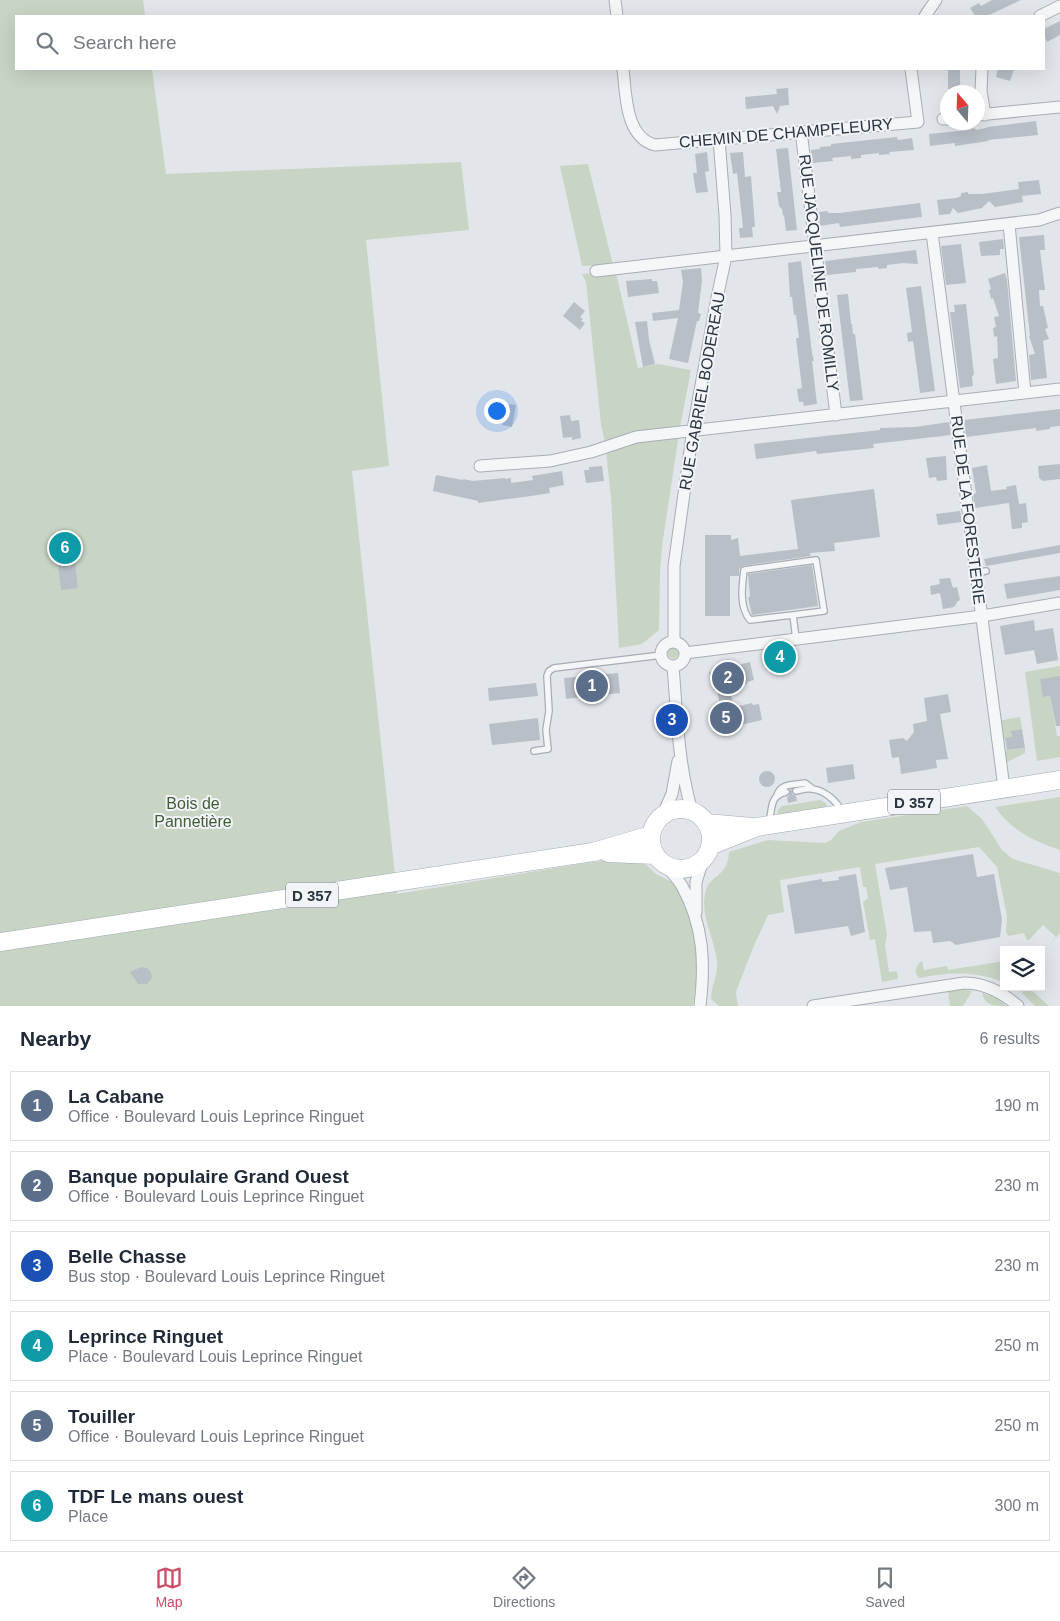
<!DOCTYPE html>
<meta charset="utf-8">
<style>
body{margin:0;font-family:Arial,sans-serif;background:#f2f2f3;color:#1f2937}
.controls{position:absolute;right:15px;bottom:15px;display:grid;overflow:hidden;border-radius:0px;box-shadow:0 5px 20px #0002}
.controls button{width:45px;height:45px;display:grid;place-items:center;padding:0;border:0;border-bottom:1px solid #e0e1e3;background:#fff;color:#1f2937;font:25px sans-serif}
.compass{position:absolute;left:940px;top:85px;width:45px;height:45px;border-radius:50%;background:#fff;box-shadow:0 5px 20px #0002;rotate:341deg}
.you{position:absolute;left:496px;top:410px;width:18px;height:18px;margin:-12px;border:4px solid #fff;border-radius:50%;background:#1a73e8;box-shadow:0 0 0 8px #1a73e833}
.badge{display:grid;place-items:center;width:32px;height:32px;border-radius:50%;background:#ca4c66;color:#fff;font-size:16px;font-weight:700}
.pin{position:absolute;translate:-50% -50%;border:2px solid #fff;box-shadow:0 1px 5px #0006}
.list{margin:0;padding:0;list-style:none}
h2{display:flex;justify-content:space-between;align-items:center;height:65px;margin:0;padding:0 20px;font-size:21px}
h2 small{font-size:16px;font-weight:400;color:#747a83}
.list li{display:grid;grid-template-columns:32px 1fr auto;gap:15px;align-items:center;box-sizing:border-box;height:70px;margin:0 10px 10px;padding:0 10px;border:1px solid #e0e1e3;border-radius:0px}
.list b{display:block;font-size:19px;white-space:nowrap}
.list p{margin:0;font-size:16px;white-space:nowrap;color:#747a83}
.list em{font-size:16px;font-style:normal;color:#747a83}
.icon{flex:none;width:28px;height:28px;fill:none;stroke:currentColor;stroke-width:2;stroke-linecap:round;stroke-linejoin:round}
.map{position:relative;flex:none;width:1060px;height:1006px;overflow:hidden}
.search{position:absolute;background:#fff;box-shadow:0 5px 20px #0002;left:15px;right:15px;top:15px;height:55px;display:flex;align-items:center;gap:12px;box-sizing:border-box;padding:0 18px;border-radius:0px;color:#747a83;font-size:19px}
.sheet{height:545px;background:#fff}
nav{display:flex;justify-content:space-around;align-items:center;box-sizing:border-box;height:70px;border-top:1px solid #e0e1e3;background:#fff;font-size:14px;color:#747a83}
nav a{display:grid;justify-items:center;gap:2px}
nav .on{color:#ca4c66}
.map>svg:first-child{display:block}
.green{fill:#c8d4c4}
.building{fill:#b9bfc7}
.lines{fill:none;stroke-linecap:round;stroke-linejoin:round}
.lane-casing{stroke:#a7adb4;stroke-width:8}
.street-casing{stroke:#a7adb4;stroke-width:13}
.primary-casing{stroke:#a2abb5;stroke-width:19}
.lane{stroke:#f5f6f8;stroke-width:5.5}
.street{stroke:#f5f6f8;stroke-width:11}
.primary{stroke:#fff;stroke-width:18}
.labels{text-anchor:middle;dominant-baseline:central;stroke-width:4;stroke-linejoin:round;paint-order:stroke}
.shield{fill:#f2f4f7;stroke:#676e78;stroke-width:1}
.shield-label{font-size:15px;font-weight:bold;fill:#2b3441}
.street-label{font-size:16px;fill:#2b3441;stroke:#f2f4f7}
.park-label{font-size:16px;fill:#415d38;stroke:#f2f4f7}
</style>
<div class="map">
<svg width="1060" height="1006" viewBox="0 0 1060 1006">
<rect width="100%" height="100%" fill="#e2e6ea"/>
<path class="green" d="M 0,0 L 143,0 L 145,16 L 16,16 L 16,69 L 152,69 L 166,174 L 461,162 L 469,230 L 366,240 L 389,466 L 352,471 L 397,894 L 617,858 L 644,863 L 656,874 L 672,882 L 679,890 L 685,902 L 697,944 L 698,989 L 695,989 L 693,1006 L 0,1006 Z
M 588,164 L 613,265 L 582,266 L 560,166 Z
M 613,272 L 617,277 L 638,368 L 658,364 L 691,370 L 680,427 L 605,443 L 601,424 L 586,282 L 582,274 Z
M 679,434 L 662,546 L 660,573 L 659,630 L 642,644 L 619,648 L 611,498 L 606,451 L 633,441 Z
M667.5 653a5.5 5.5 0 1 1 11 0a5.5 5.5 0 1 1-11 0Z
M 1060,666 L 1060,676 L 1043,697 L 1050,696 L 1057,736 L 1060,736 L 1060,757 L 1037,761 L 1025,672 Z
M 1020,717 L 1022,729 L 1012,731 L 1013,739 L 1000,739 L 998,721 Z
M 1025,748 L 1025,753 L 1003,764 L 1002,751 Z
M 1060,797 L 1060,850 C 1033,841 1012,831 995,807 Z
M 820,800 L 826,803 L 827,810 L 778,817 L 777,811 L 782,806 Z
M 967,806 L 982,819 L 1002,850 L 1013,859 L 1060,873 L 1060,933 L 1041,955 L 1056,937 L 1043,925 L 1029,940 L 1027,940 L 1024,933 L 1008,936 L 1006,932 L 1007,916 L 997,867 L 979,847 L 875,864 L 887,935 L 885,945 L 889,972 L 897,971 L 898,979 L 882,982 L 875,939 L 870,940 L 863,902 L 868,898 L 866,887 L 863,887 L 860,867 L 780,880 L 784,912 L 768,915 L 753,948 L 737,989 L 736,993 L 738,1006 L 719,1006 L 711,999 C 711,986 719,973 717,961 C 714,936 699,915 706,890 C 710,875 728,877 729,852 L 768,840 L 825,843 L 831,840 L 839,831 L 861,822 Z
M 922,961 L 924,970 L 947,966 L 948,970 L 1004,961 L 1004,982 C 972,971 952,972 919,978 C 913,972 916,965 922,961 Z
M 1021,987 L 1028,987 L 1049,1006 L 1035,1006 L 1022,993 L 1024,990 Z
M 962,989 L 972,991 L 963,1006 L 950,1006 L 948,991 Z
M 982,993 L 997,998 L 1006,1006 C 994,1006 985,1006 982,993 Z"/>
<path class="building" d="M 992,0 L 1021,0 L 987,16 L 975,16 L 970,8 L 979,3 L 981,6 Z
M 1060,21 L 1060,35 L 1047,42 L 1044,35 L 1044,29 Z
M 948,69 L 960,69 L 960,89 L 948,89 Z
M 998,69 L 1014,69 L 1010,81 L 996,77 Z
M 788,88 L 789,105 L 780,106 L 777,114 L 773,106 L 746,109 L 745,97 L 777,94 L 776,89 Z
M 1036,121 L 1038,135 L 988,140 L 989,141 L 955,146 L 955,143 L 930,146 L 929,134 L 969,130 L 974,128 L 976,130 L 986,128 L 988,127 Z
M 897,137 L 898,140 L 912,138 L 914,150 L 889,152 L 890,154 L 879,155 L 879,153 L 861,155 L 861,158 L 851,159 L 851,156 L 832,158 L 833,161 L 812,163 L 811,150 L 820,149 L 820,147 L 831,146 L 831,144 Z
M 788,148 L 797,230 L 786,231 L 784,215 L 783,216 L 782,209 L 779,206 L 777,192 L 781,192 L 776,149 Z
M 707,152 L 709,171 L 705,172 L 708,192 L 696,193 L 693,173 L 697,173 L 695,154 Z
M 743,152 L 745,177 L 751,176 L 755,227 L 752,227 L 753,237 L 740,238 L 739,228 L 743,228 L 742,218 L 737,173 L 733,174 L 730,153 Z
M 1039,180 L 1041,194 L 1022,196 L 1023,202 L 995,207 L 989,201 L 982,208 L 958,213 L 953,208 L 950,214 L 939,215 L 937,200 L 956,198 L 961,196 L 961,193 L 968,192 L 968,194 L 982,194 L 1019,189 L 1018,182 Z
M 920,203 L 922,217 L 840,227 L 839,223 L 820,226 L 819,212 L 828,211 L 828,213 L 839,213 Z
M 1044,235 L 1045,250 L 1040,250 L 1045,290 L 1039,290 L 1040,306 L 1043,306 L 1048,328 L 1045,329 L 1049,339 L 1043,341 L 1047,378 L 1031,380 L 1029,355 L 1035,354 L 1029,336 L 1030,336 L 1019,237 Z
M 1003,239 L 1004,249 L 1000,249 L 1000,255 L 981,256 L 979,242 Z
M 961,244 L 966,283 L 946,285 L 941,246 Z
M 916,250 L 918,264 L 903,263 L 887,265 L 887,268 L 878,269 L 878,267 L 856,269 L 856,272 L 827,275 L 825,261 Z
M 801,261 L 812,353 L 814,361 L 812,361 L 817,404 L 804,406 L 803,402 L 799,402 L 797,389 L 802,388 L 796,338 L 799,338 L 796,315 L 794,315 L 792,297 L 790,297 L 788,263 Z
M 701,268 L 702,280 L 698,313 L 701,314 L 699,321 L 697,321 L 688,363 L 669,359 L 678,318 L 653,321 L 652,313 L 679,310 L 683,282 L 681,270 Z
M 1005,273 L 1007,280 L 1016,381 L 996,384 L 993,359 L 998,358 L 997,336 L 994,337 L 993,328 L 996,327 L 994,317 L 999,316 L 993,298 L 991,299 L 989,290 L 991,289 L 988,279 Z
M 652,279 L 652,281 L 657,281 L 659,293 L 628,297 L 626,281 Z
M 921,286 L 935,391 L 920,393 L 914,347 L 913,341 L 908,342 L 907,333 L 912,332 L 906,288 Z
M 848,294 L 851,324 L 852,324 L 853,334 L 855,334 L 863,400 L 850,401 L 837,295 Z
M 574,302 L 585,311 L 580,317 L 583,319 L 581,321 L 585,323 L 580,330 L 563,316 Z
M 966,304 L 974,375 L 972,376 L 973,386 L 960,388 L 950,312 L 955,312 L 954,305 Z
M 647,321 L 649,340 L 655,364 L 643,367 L 635,322 Z
M 503,403 L 516,405 L 512,427 L 502,425 L 504,418 L 501,417 Z
M 1060,409 L 1060,426 L 1050,427 L 1050,429 L 1036,431 L 1036,428 L 966,437 L 964,420 Z
M 570,415 L 571,421 L 579,420 L 581,438 L 572,440 L 572,437 L 563,438 L 560,416 Z
M 949,422 L 951,435 L 873,444 L 874,448 L 817,454 L 816,451 L 756,459 L 754,444 L 880,430 L 880,428 L 915,427 Z
M 946,456 L 947,480 L 937,481 L 936,477 L 929,478 L 926,458 Z
M 1060,464 L 1060,479 L 1043,481 L 1039,478 L 1038,466 Z
M 987,465 L 991,491 L 1007,489 L 1006,487 L 1016,485 L 1019,504 L 1026,503 L 1028,522 L 1022,523 L 1022,528 L 1012,529 L 1009,503 L 975,508 L 973,494 L 976,493 L 972,468 Z
M 602,466 L 604,481 L 586,483 L 584,470 L 589,470 L 589,467 Z
M 562,471 L 564,485 L 549,488 L 550,493 L 531,496 L 478,503 L 478,501 L 433,491 L 436,475 L 463,480 L 463,479 L 473,481 L 505,478 L 505,479 L 511,478 L 511,483 L 533,480 L 532,476 Z
M 874,489 L 880,537 L 834,543 L 835,551 L 810,553 L 811,556 L 742,566 L 739,569 L 739,576 L 730,576 L 730,616 L 705,616 L 705,535 L 731,535 L 731,540 L 738,538 L 740,556 L 798,549 L 791,500 Z
M 960,511 L 962,522 L 938,525 L 936,514 Z
M 63,544 L 66,543 L 70,546 L 66,557 L 60,550 L 60,547 Z
M 1060,545 L 1060,553 L 986,566 L 984,559 Z
M 75,562 L 78,588 L 61,590 L 58,564 Z
M 812,565 L 818,606 L 752,615 L 748,597 L 750,597 L 748,574 Z
M 1060,576 L 1060,590 L 1007,599 L 1004,584 Z
M 950,578 L 953,588 L 957,587 L 960,600 L 958,601 L 954,607 L 943,609 L 940,593 L 931,595 L 930,586 L 940,584 L 939,579 Z
M 1034,620 L 1035,631 L 1053,628 L 1058,660 L 1037,664 L 1034,650 L 1005,655 L 1000,626 Z
M 750,662 L 754,680 L 747,682 L 747,684 L 729,688 L 734,707 L 752,703 L 753,705 L 759,704 L 762,720 L 723,729 L 718,711 L 721,710 L 717,690 L 714,691 L 709,672 Z
M 618,673 L 620,693 L 566,699 L 564,678 Z
M 1060,676 L 1060,726 L 1056,726 L 1050,696 L 1043,697 L 1040,679 Z
M 536,683 L 538,696 L 489,701 L 488,688 Z
M 948,694 L 951,712 L 940,714 L 948,759 L 936,760 L 937,768 L 901,774 L 899,757 L 892,758 L 889,740 L 903,738 L 907,741 L 914,732 L 913,724 L 927,721 L 924,698 Z
M 538,718 L 540,740 L 492,745 L 489,724 Z
M 1022,729 L 1025,748 L 1007,750 L 1005,738 L 1012,737 L 1011,731 Z
M 853,764 L 855,779 L 828,783 L 826,768 Z
M759 779a8 8 0 1 1 16 0a8 8 0 1 1-16 0Z
M 792,789 L 792,794 L 796,796 L 797,801 L 788,803 L 787,797 L 790,795 L 790,790 Z
M 973,854 L 977,877 L 994,874 L 1002,920 L 1000,937 L 956,945 L 950,941 L 933,943 L 931,931 L 914,932 L 907,887 L 890,890 L 885,868 Z
M 856,874 L 865,932 L 851,936 L 848,926 L 795,934 L 787,885 L 822,879 L 822,882 L 839,880 L 838,877 Z
M 141,967 L 147,968 L 151,972 L 152,978 L 147,984 L 138,984 L 130,972 Z"/>
<g class="lines">
<g class="lane-casing">
<path id="lane" d="M 976,573 L 986,571
M 793,615 L 750,620 C 739,607 742,586 744,570 L 816,560 L 824,611 L 793,615 L 796,639
M 534,751 L 548,749 L 546,730 L 549,711 L 547,676 L 549,671 L 554,668 L 662,655
M 796,791 C 801,790 807,788 812,789 C 824,790 837,801 842,812
M 777,795 C 781,783 794,785 805,783 L 813,789
M 769,821 C 773,808 769,796 786,792"/>
</g>
<g class="street-casing">
<path id="street" d="M 615,0 L 617,16
M 925,16 L 936,0
M 1040,16 L 1060,6
M 623,69 C 626,94 625,137 655,145 L 918,122 L 911,69
M 982,69 L 981,91 L 985,115
M 978,115 L 1060,107
M 943,119 L 948,119
M 801,131 L 836,415
M 1009,224 L 1025,393
M 932,233 L 1004,788
M 596,271 L 1039,220 L 1060,213
M 480,466 L 550,461 L 591,452 L 636,437 L 1060,389
M 674,642 L 674,566 L 693,429 L 717,298 L 726,256 L 725,215 L 719,139
M661 654a12 12 0 1 1 24 0a12 12 0 1 1-24 0Z
M 685,653 L 982,616 L 1060,603
M 673,666 C 677,714 678,764 692,811
M 663,814 L 672,794 L 678,761
M 666,865 C 671,872 678,879 682,886 C 704,926 705,963 700,1006
M 696,912 L 696,882 L 703,860
M 813,1006 L 964,983 C 985,983 1002,992 1018,1006"/>
</g>
<g class="primary-casing">
<path id="primary" d="M651 839a30 30 0 1 1 60 0a30 30 0 1 1-60 0Z
M 707,823 L 752,827
M 710,846 L 757,827 L 1060,780
M 608,853 L 655,855
M 0,942 L 593,852 L 651,835"/>
</g>
<use href="#lane" class="lane"/>
<use href="#street" class="street"/>
<use href="#primary" class="primary"/>
</g>
<g class="labels">
<g class="shield">
<rect x="888" y="789.5" width="52" height="25" rx="4"/>
<rect x="286" y="882.5" width="52" height="25" rx="4"/>
</g>
<g class="shield-label">
<text x="914" y="802">D 357</text>
<text x="312" y="895">D 357</text>
</g>
<g class="street-label">
<text transform="translate(786 133) rotate(-5)">CHEMIN DE CHAMPFLEURY</text>
<text transform="translate(819 273) rotate(83)">RUE JACQUELINE DE ROMILLY</text>
<text transform="translate(702 391) rotate(-80)">RUE GABRIEL BODEREAU</text>
<text transform="translate(968 510) rotate(83)">RUE DE LA FORESTERIE</text>
</g>
<g class="park-label">
<text x="193" y="803">Bois de<tspan x="193" dy="18">Pannetière</tspan></text>
</g>
</g>
</svg>
<div class="controls">
<button><svg class="icon" aria-label="layers" viewBox="0 0 24 24"><path d="M12 4l9 5-9 5-9-5zM3 14l9 5 9-5"/></svg></button>
</div>
<svg class="compass" viewBox="-18 -18 36 36"><path d="M0-13l5 13h-10z" fill="#e53935"/><path d="M0 13l5-13h-10z" fill="#747a83"/></svg>
<div class="you"></div>
<div class="pin badge" style="left:592px;top:686px;background:#5c6f8a">1</div>
<div class="pin badge" style="left:728px;top:678px;background:#5c6f8a">2</div>
<div class="pin badge" style="left:672px;top:720px;background:#1a4fb4">3</div>
<div class="pin badge" style="left:780px;top:657px;background:#0f9aa8">4</div>
<div class="pin badge" style="left:726px;top:718px;background:#5c6f8a">5</div>
<div class="pin badge" style="left:65px;top:548px;background:#0f9aa8">6</div>
<div class="search"><svg class="icon" aria-label="search" viewBox="0 0 24 24"><circle cx="10" cy="10" r="6"/><path d="M15 15l6 6"/></svg>Search here</div>
</div>
<section class="sheet">
<h2>Nearby<small>6 results</small></h2>
<ul class="list">
<li><span class="badge" style="background:#5c6f8a">1</span><div><b>La Cabane</b><p>Office · Boulevard Louis Leprince Ringuet</p></div><em>190 m</em></li>
<li><span class="badge" style="background:#5c6f8a">2</span><div><b>Banque populaire Grand Ouest</b><p>Office · Boulevard Louis Leprince Ringuet</p></div><em>230 m</em></li>
<li><span class="badge" style="background:#1a4fb4">3</span><div><b>Belle Chasse</b><p>Bus stop · Boulevard Louis Leprince Ringuet</p></div><em>230 m</em></li>
<li><span class="badge" style="background:#0f9aa8">4</span><div><b>Leprince Ringuet</b><p>Place · Boulevard Louis Leprince Ringuet</p></div><em>250 m</em></li>
<li><span class="badge" style="background:#5c6f8a">5</span><div><b>Touiller</b><p>Office · Boulevard Louis Leprince Ringuet</p></div><em>250 m</em></li>
<li><span class="badge" style="background:#0f9aa8">6</span><div><b>TDF Le mans ouest</b><p>Place</p></div><em>300 m</em></li>
</ul>
</section>
<nav>
<a class="on"><svg class="icon" aria-label="map" viewBox="0 0 24 24"><path d="M3 6l6-2 6 2 6-2v14l-6 2-6-2-6 2zM9 4v14M15 6v14"/></svg>Map</a>
<a><svg class="icon" aria-label="directions" viewBox="0 0 24 24"><path d="M12 3l9 9-9 9-9-9zM9 14v-3h6M13 9l2 2-2 2"/></svg>Directions</a>
<a><svg class="icon" aria-label="saved" viewBox="0 0 24 24"><path d="M7 4h10v16l-5-4-5 4z"/></svg>Saved</a>
</nav>
